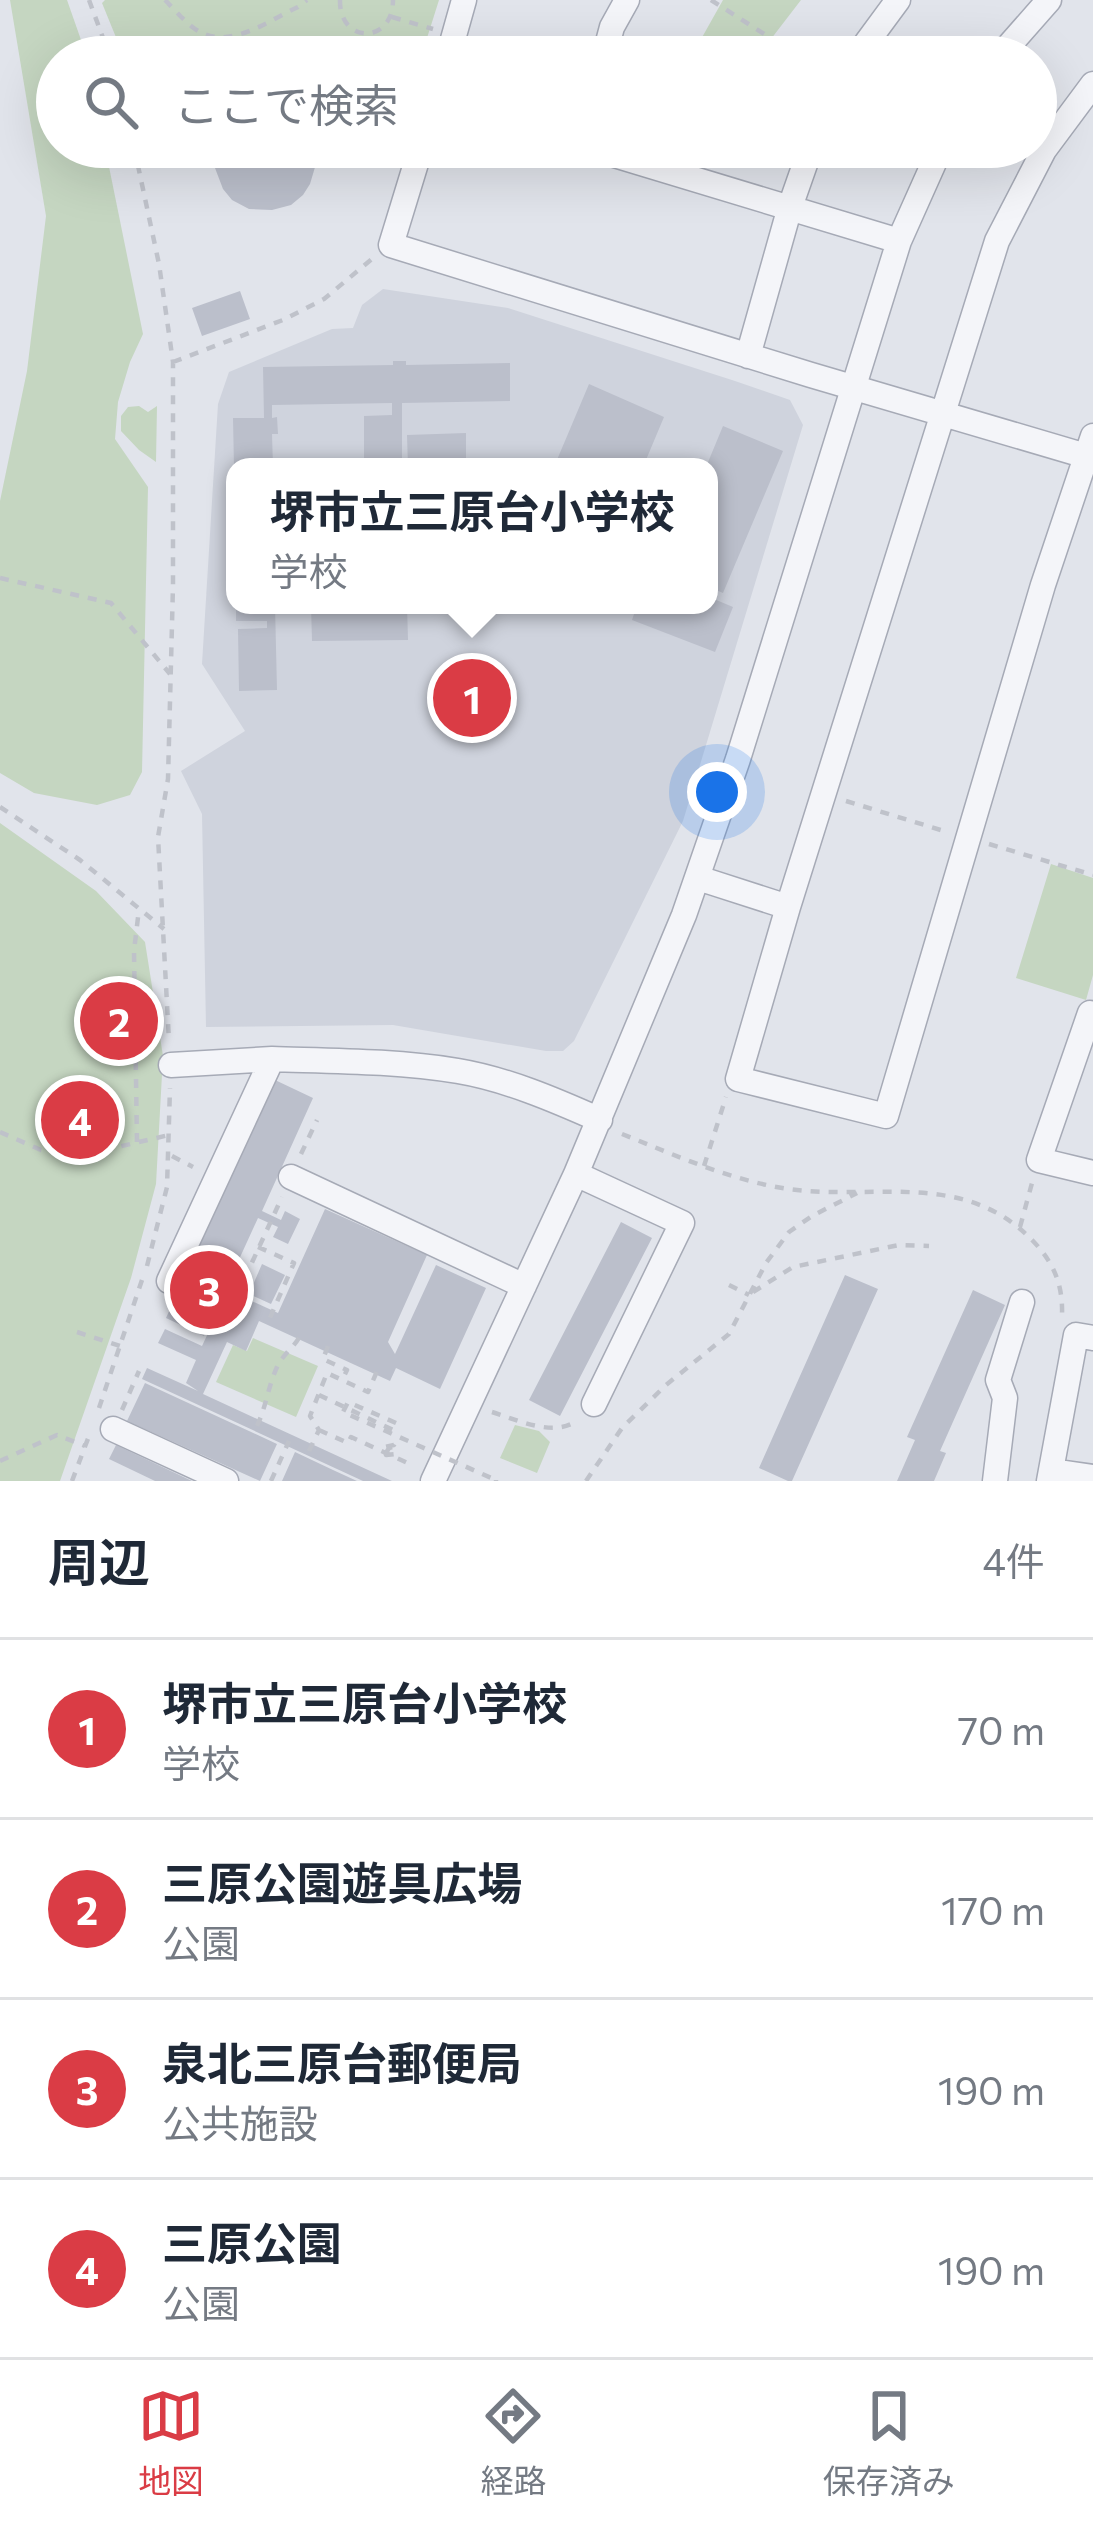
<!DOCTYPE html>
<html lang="ja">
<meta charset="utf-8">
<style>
body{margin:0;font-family:Commissioner,"Noto Sans JP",sans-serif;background:#f2f2f3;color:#1f2937}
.you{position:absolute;left:717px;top:792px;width:42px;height:42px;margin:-30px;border:9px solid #fff;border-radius:50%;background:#1a73e8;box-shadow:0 0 0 18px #1a73e833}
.badge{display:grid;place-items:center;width:78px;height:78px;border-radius:50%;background:#da3c45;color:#fff;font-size:39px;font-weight:700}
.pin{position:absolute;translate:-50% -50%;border:6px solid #fff;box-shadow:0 3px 12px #0006}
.popup{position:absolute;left:226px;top:458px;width:492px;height:156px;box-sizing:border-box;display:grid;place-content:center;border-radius:24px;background:#fff;filter:drop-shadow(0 3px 9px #0005);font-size:39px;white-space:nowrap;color:#747a83}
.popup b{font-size:45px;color:#1f2937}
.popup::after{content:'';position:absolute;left:50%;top:100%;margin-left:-24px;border:24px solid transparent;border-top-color:#fff}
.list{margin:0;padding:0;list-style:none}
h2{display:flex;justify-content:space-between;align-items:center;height:156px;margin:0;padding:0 48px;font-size:51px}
h2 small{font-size:39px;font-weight:400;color:#747a83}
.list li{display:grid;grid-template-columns:78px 1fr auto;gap:36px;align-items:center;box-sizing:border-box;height:180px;padding:0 48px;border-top:3px solid #e0e1e3}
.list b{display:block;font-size:45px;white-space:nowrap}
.list p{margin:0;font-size:39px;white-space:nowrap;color:#747a83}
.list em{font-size:39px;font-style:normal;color:#747a83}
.icon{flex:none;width:66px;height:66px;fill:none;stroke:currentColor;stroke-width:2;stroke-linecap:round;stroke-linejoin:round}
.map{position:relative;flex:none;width:1093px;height:1481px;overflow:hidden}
.search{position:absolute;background:#fff;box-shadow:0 12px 48px #0002;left:36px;right:36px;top:36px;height:132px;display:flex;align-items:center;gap:30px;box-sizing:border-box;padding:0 42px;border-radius:66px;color:#747a83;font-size:45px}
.sheet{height:876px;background:#fff}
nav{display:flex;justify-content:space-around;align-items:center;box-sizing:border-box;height:168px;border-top:3px solid #e0e1e3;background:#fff;font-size:33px;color:#747a83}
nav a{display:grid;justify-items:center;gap:6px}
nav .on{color:#da3c45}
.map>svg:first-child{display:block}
.built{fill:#cfd3dd;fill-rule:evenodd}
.green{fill:#c5d6c1}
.building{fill:#bbbfcb}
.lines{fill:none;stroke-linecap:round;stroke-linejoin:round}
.minor-casing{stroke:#a6aab6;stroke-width:27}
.path{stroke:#bfc2ca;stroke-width:4.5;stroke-dasharray:9 9;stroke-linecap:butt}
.minor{stroke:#f4f5f9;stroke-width:24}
.path-bridge{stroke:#bfc2ca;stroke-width:4.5;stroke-dasharray:9 9;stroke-linecap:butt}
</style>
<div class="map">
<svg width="1093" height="1481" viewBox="0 0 1093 1481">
<rect width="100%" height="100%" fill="#e1e4eb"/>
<path class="built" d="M 383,289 L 508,308 L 735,381 L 790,400 L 803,425 L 683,821 L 574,1041 L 563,1051 L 546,1051 L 393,1025 L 206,1027 L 202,814 L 181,771 L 245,731 L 202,664 L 218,404 L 229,372 L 332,329 L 353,328 L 362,305 ZM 235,467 L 709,467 L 709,605 L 235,605 Z"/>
<path class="green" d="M 10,0 L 67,0 L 87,57 L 57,57 L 57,147 L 105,147 L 143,334 L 130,362 L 118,402 L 115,439 L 148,487 L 142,772 L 130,795 L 97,805 L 34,793 L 0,773 L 0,501 L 27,371 L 46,216 Z
M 105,0 L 439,0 L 421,57 L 124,57 L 102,3 Z
M 723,0 L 801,0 L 771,39 L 763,57 L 691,57 Z
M 139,406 L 148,412 L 157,406 L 156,462 L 139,450 L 121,431 L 121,416 L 128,407 Z
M 0,823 L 96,891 L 145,942 L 163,1056 L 156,1184 L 131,1278 L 60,1481 L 0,1481 Z
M 1051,864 L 1093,878 L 1093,975 L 1086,1000 L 1016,978 Z
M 253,1338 L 318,1366 L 296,1417 L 216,1382 L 233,1345 L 247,1351 Z
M 515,1425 L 539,1431 L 550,1442 L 537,1473 L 500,1458 Z"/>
<path class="building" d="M 214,147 L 321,147 L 310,184 L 303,195 L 291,205 L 272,210 L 249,209 L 232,200 L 223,189 L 215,168 L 218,166 Z
M 240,291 L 250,319 L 202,336 L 192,308 Z
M 393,361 L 406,361 L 406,365 L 510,363 L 510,401 L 402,403 L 402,467 L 364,467 L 364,416 L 392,415 L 392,403 L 272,405 L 272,418 L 277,417 L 278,434 L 272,434 L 273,467 L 234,467 L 233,418 L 264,418 L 263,367 L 393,365 Z
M 589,384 L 664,417 L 643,467 L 554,467 Z
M 723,426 L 783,451 L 723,593 L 709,587 L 709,467 L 706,467 Z
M 466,433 L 466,467 L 408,467 L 407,435 Z
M 709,597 L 733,607 L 715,652 L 632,620 L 637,605 L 709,605 Z
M 236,605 L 275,605 L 277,690 L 239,691 L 238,629 L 267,628 L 267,621 L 236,621 Z
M 311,605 L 407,605 L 408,640 L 312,641 Z
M 275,1080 L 313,1098 L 262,1211 L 281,1220 L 285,1211 L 300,1219 L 288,1244 L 273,1237 L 278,1227 L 258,1218 L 204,1336 L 166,1318 Z
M 117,1106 L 121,1124 L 110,1126 L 111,1130 L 95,1133 L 96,1136 L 73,1141 L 70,1127 L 77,1125 L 76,1119 L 91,1115 L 90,1112 Z
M 325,1209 L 427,1255 L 388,1342 L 395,1354 L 436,1265 L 486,1288 L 440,1389 L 396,1368 L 390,1381 L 259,1321 L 246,1351 L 227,1342 L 203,1394 L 392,1481 L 363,1481 L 142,1379 L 147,1368 L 198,1391 L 186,1383 L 196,1360 L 158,1343 L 165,1329 L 202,1346 L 216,1316 L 233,1324 L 245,1298 L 278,1313 Z
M 621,1222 L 652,1238 L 560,1416 L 529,1400 Z
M 262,1264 L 285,1275 L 271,1304 L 249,1294 Z
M 845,1275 L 878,1289 L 792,1481 L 788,1481 L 759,1468 Z
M 973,1290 L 1005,1305 L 940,1451 L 946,1453 L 934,1481 L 897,1481 L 915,1440 L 907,1437 Z
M 145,1383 L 277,1444 L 260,1481 L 127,1421 Z
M 116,1445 L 192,1481 L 155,1481 L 109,1459 Z
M 295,1452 L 333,1470 L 357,1481 L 282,1481 Z"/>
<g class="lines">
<g class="minor-casing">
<path id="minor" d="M 448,57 L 464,0
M 604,57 L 612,27 L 627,0
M 856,57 L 898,0
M 999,57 L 1049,0
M 1093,84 L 1044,150 L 997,241 L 788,907 L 738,1079 L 886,1116 L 1043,585 L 1093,436
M 421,147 L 391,245 L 811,375 L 1093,458
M 588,147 L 899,241
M 748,356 L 790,207 L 811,147
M 698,878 L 788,907
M 1093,1014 L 1090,1013 L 1039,1160 L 1093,1173
M 171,1065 L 272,1059
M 576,1174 L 682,1223 L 594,1404
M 291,1177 L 524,1286
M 169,1281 L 272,1059 C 334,1061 397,1061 458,1071 C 506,1079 555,1100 600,1120
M 113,1429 L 226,1481
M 1051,1471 L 1093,1477
M 433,1481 L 576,1174 L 684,915 L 738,759 L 899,241 L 941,147
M 995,1481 L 1005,1398 L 998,1380 L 1022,1302
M 1049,1481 L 1076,1335 L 1093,1338"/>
</g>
<path class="path" d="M 89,0 L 110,57
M 165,0 C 176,11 187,25 200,32 C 231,49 270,20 298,7 L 307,0
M 340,0 C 339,44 393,45 393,0
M 711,0 L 800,57
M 392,17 L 433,29
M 134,147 L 159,264 L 173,362 L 173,585 L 168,779 L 158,837 L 169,1041
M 173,362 L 283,320 L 324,299 L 372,259
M 0,578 L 111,603 L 170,674
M 846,801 L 944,831
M 0,807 L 80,860 L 164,929
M 989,844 L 1093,875
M 0,1132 L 41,1150 L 92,1153 L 169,1135
M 622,1134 C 677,1156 730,1180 788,1189 C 875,1201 964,1169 1033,1241 C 1054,1263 1063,1285 1062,1315
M 137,1142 L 134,951 L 139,909
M 301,1154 L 317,1120
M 172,1156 L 193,1167
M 704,1166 L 726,1097
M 1020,1227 L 1032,1183
M 258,1247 L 294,1263 L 269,1320
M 147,1266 L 167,1187 L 170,1088
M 729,1285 L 749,1295
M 753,1292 L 793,1267 L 899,1245 L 929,1246
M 222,1328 L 282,1197
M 77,1332 L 120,1346
M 328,1346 L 323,1359 L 347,1370 L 342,1380
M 319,1395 L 393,1430 L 396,1423
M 99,1408 L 143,1277
M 122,1410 L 139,1371
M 492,1412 C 518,1420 554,1438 578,1420
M 257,1426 C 266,1407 268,1387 277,1367 C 283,1354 295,1347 301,1334
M 319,1430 L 348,1443 L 351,1437 L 412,1465
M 309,1451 L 319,1430 L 310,1416 L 327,1373 L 368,1392 L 378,1369
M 0,1461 L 57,1435 L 85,1446
M 72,1481 L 89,1436
M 271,1481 L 289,1441
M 496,1481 L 496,1480
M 586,1481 L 622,1428 L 666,1385 L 729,1334 L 766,1263 L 789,1232 L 812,1216 L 857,1193"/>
<use href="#minor" class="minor"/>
<path class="path-bridge" d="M 396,1423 L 348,1402 L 343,1412 L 498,1481
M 386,1453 L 389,1448 L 392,1447 L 395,1454 L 386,1455 L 384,1447 L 394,1445 L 398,1437"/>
</g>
</svg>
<div class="you"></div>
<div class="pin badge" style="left:472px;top:698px">1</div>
<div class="popup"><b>堺市立三原台小学校</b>学校</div>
<div class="pin badge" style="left:119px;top:1021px">2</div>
<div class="pin badge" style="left:209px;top:1290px">3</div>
<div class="pin badge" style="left:80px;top:1120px">4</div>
<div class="search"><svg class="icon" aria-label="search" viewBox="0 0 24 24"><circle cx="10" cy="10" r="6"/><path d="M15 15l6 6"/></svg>ここで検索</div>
</div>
<section class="sheet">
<h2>周辺<small>4件</small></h2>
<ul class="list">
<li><span class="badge">1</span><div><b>堺市立三原台小学校</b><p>学校</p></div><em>70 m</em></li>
<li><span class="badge">2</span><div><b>三原公園遊具広場</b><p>公園</p></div><em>170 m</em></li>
<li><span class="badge">3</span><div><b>泉北三原台郵便局</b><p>公共施設</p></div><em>190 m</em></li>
<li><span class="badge">4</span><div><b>三原公園</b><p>公園</p></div><em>190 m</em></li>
</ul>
</section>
<nav>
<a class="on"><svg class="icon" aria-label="map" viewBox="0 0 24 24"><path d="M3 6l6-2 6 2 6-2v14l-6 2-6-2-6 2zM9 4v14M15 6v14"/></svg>地図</a>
<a><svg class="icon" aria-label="directions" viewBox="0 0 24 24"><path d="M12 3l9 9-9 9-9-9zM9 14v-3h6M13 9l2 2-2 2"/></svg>経路</a>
<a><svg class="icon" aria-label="saved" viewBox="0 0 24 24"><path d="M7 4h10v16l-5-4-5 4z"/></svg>保存済み</a>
</nav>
